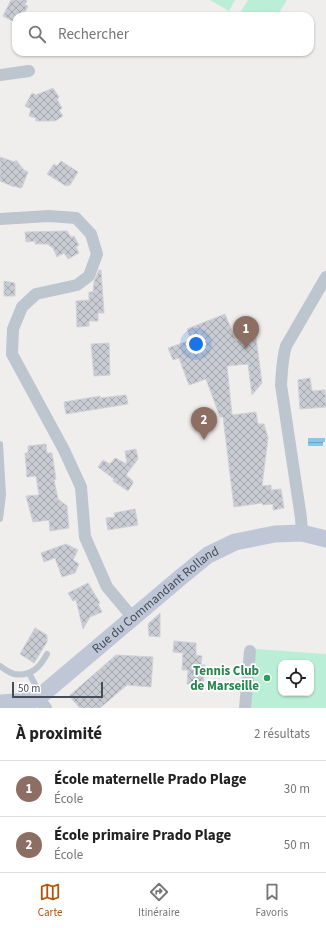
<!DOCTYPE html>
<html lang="fr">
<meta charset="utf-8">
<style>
body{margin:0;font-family:"Source Sans 3",sans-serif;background:#f2f2f2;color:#222}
.controls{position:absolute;right:12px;bottom:12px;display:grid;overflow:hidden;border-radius:8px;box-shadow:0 1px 3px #0004}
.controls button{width:36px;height:36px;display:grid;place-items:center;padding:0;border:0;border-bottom:1px solid #e0e0e0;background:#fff;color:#222;font:20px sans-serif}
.scale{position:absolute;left:12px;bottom:10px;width:91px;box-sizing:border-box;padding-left:4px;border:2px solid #454d5a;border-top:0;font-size:11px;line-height:14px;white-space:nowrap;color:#454d5a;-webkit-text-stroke:3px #fff;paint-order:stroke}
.you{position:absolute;left:196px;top:344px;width:14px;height:14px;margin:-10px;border:3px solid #fff;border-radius:50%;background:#1a73e8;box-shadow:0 0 0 6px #1a73e833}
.badge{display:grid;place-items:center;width:26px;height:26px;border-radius:50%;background:#b45309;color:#fff;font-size:13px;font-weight:700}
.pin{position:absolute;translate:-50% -33px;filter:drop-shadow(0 1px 2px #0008)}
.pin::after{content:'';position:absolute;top:21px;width:14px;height:12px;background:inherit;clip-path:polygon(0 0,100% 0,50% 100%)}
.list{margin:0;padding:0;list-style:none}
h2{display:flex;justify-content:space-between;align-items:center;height:52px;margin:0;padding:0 16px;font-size:17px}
h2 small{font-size:13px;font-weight:400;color:#767676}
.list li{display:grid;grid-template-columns:26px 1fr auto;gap:12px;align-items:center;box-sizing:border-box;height:56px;padding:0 16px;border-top:1px solid #e0e0e0}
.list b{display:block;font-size:15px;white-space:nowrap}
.list p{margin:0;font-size:13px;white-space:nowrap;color:#767676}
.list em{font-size:13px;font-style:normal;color:#767676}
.icon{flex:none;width:22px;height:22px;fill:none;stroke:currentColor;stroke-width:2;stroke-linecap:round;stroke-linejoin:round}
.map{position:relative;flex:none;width:326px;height:708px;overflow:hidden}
.search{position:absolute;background:#fff;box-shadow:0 1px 3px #0004;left:12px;right:12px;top:12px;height:44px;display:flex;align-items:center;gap:10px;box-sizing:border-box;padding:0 14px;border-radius:12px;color:#767676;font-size:15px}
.sheet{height:164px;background:#fff}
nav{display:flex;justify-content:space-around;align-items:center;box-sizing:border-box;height:56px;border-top:1px solid #e0e0e0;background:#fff;font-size:11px;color:#767676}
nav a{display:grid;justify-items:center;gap:2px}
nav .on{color:#b45309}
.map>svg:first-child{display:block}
.garden{fill:#bbeed6;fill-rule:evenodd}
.water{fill:url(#water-rules)}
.building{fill:url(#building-cross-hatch);stroke:#d1d2d9}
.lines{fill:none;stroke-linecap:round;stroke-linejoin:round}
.lane{stroke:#bdc5cf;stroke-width:6}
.street{stroke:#bdc5cf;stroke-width:12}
.secondary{stroke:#bfc7d6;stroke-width:17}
.leisure-dot{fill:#2e9e5b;stroke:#fff;stroke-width:1.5}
.labels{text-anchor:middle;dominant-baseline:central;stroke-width:3.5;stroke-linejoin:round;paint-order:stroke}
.street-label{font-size:13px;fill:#454d5a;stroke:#fff}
.leisure-label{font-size:13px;font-weight:bold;fill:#27864d;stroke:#fff;text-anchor:end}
</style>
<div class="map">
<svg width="326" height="708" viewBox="0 0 326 708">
<defs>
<pattern id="water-rules" width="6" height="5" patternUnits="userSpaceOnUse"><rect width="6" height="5" fill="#88c7ea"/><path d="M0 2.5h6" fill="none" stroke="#71a4c1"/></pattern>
<pattern id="building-cross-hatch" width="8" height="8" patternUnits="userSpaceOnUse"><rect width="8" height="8" fill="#c9cbd3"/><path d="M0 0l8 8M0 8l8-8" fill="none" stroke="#a5a7ae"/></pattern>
</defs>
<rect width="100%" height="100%" fill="#f0eded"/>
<path class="garden" d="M 210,0 L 235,0 L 229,11 Z
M 248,0 L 287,0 L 277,16 L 238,16 Z
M 256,649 L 326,654 L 326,708 L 250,708 ZM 281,663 L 311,663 L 311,693 L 281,693 Z"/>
<path class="water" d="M 308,438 L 325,438 L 325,442 L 323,442 L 323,446 L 308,446 Z"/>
<path class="building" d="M 11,0 L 27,0 L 25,5 L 28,6 L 23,16 L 16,16 L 16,23 L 3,16 Z
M 53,88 L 59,97 L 57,99 L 62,108 L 59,110 L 63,116 L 55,121 L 36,121 L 36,118 L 29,116 L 31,109 L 25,106 L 32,93 L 36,95 Z
M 0,157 L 15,162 L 16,160 L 24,170 L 28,172 L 22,187 L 20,188 L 14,186 L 14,187 L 0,181 Z
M 61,161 L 78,172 L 70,185 L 66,186 L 47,174 L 54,164 L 57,166 Z
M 67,231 L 71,237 L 74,236 L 79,245 L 76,247 L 79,253 L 68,259 L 64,253 L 57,257 L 53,248 L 47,244 L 35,244 L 35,241 L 26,242 L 25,232 Z
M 99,270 L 101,270 L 104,313 L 98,313 L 98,321 L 89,321 L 89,326 L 77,327 L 76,301 L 89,300 L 89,292 L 93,292 L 94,282 Z
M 4,281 L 15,283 L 15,296 L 4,296 Z
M 225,314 L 236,341 L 256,338 L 262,383 L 252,395 L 248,364 L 227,366 L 232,415 L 256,412 L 258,424 L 264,424 L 268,438 L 262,486 L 271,485 L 271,490 L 281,489 L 284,508 L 273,510 L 273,504 L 263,505 L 262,503 L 234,507 L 223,417 L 220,417 L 206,379 L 189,385 L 179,358 L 173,360 L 168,348 L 191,340 L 187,329 Z
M 109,343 L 110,375 L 94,376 L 91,344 Z
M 310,378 L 312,391 L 325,390 L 326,407 L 300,409 L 298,380 Z
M 126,395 L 128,404 L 66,414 L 64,402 L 100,396 L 100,398 Z
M 46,444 L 47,453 L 52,453 L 56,479 L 54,480 L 58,499 L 67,506 L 69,528 L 50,531 L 49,520 L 33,522 L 26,496 L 39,495 L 36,476 L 27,477 L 25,453 L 28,453 L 28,446 Z
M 136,449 L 138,459 L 126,475 L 133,481 L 133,483 L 128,491 L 113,481 L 114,479 L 98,467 L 103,460 L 110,464 L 115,458 L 127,464 L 125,451 Z
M 135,509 L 138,525 L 108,530 L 106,518 L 115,517 L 114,513 Z
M 66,544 L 78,550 L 73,560 L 79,564 L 75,573 L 62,577 L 55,558 L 44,562 L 41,553 Z
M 88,583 L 100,603 L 98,604 L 102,612 L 90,617 L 83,629 L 76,600 L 73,601 L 68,593 Z
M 160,613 L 160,637 L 149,636 L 148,624 Z
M 35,628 L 47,635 L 47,642 L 34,663 L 20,654 Z
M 174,641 L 196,643 L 196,655 L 202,656 L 201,665 L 205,665 L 203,687 L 195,687 L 195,684 L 187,684 L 188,670 L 182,670 L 183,653 L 173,652 Z
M 116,655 L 153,657 L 151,687 L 127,685 L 100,708 L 80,708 L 69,696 Z"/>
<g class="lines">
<path class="lane" d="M 0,444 L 3,495 L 0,519
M 0,666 C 4,669 10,673 14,674 C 31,677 40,667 47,654
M 29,673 L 40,694"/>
<path class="street" d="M 0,75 L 29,71
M 0,219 L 49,216 L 76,218 L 91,234 L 97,254 L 89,276 L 77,285 L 36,294 L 22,307 L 13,329 L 12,354 L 64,450 L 81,487 L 85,537 L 107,587 L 133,618
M 302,533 L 301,518 L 281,385 C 282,371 282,359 286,346 L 326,277
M 38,698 L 46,708
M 245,708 L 250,651"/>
<path class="secondary" id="s1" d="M 0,703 L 31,701 L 38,698 L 181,577 L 208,555 L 235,542 L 275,534 L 302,533 L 326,539"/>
</g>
<circle class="leisure-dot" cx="267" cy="678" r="4"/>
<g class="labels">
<g class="street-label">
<text stroke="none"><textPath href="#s1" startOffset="192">Rue du Commandant Rolland</textPath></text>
</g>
<g class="leisure-label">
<text x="259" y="671">Tennis Club<tspan x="259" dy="15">de Marseille</tspan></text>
</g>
</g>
</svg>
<div class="controls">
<button><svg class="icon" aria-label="locate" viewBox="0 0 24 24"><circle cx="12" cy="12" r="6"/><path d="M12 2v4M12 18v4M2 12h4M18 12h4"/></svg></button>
</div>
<div class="scale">50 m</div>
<div class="you"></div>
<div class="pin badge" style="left:246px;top:349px;background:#8d6e63">1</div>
<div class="pin badge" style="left:204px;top:440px;background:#8d6e63">2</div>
<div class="search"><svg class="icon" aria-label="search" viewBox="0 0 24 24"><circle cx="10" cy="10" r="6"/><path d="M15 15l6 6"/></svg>Rechercher</div>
</div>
<section class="sheet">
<h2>À proximité<small>2 résultats</small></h2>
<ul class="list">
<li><span class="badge" style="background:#8d6e63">1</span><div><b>École maternelle Prado Plage</b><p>École</p></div><em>30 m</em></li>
<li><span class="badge" style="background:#8d6e63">2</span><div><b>École primaire Prado Plage</b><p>École</p></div><em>50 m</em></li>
</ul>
</section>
<nav>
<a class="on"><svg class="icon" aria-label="map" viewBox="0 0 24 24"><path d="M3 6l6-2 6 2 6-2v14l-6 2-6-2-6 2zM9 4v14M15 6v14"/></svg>Carte</a>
<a><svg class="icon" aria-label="directions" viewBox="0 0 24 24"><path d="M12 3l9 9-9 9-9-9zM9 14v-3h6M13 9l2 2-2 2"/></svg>Itinéraire</a>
<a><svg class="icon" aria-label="saved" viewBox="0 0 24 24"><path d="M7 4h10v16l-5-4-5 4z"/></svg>Favoris</a>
</nav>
